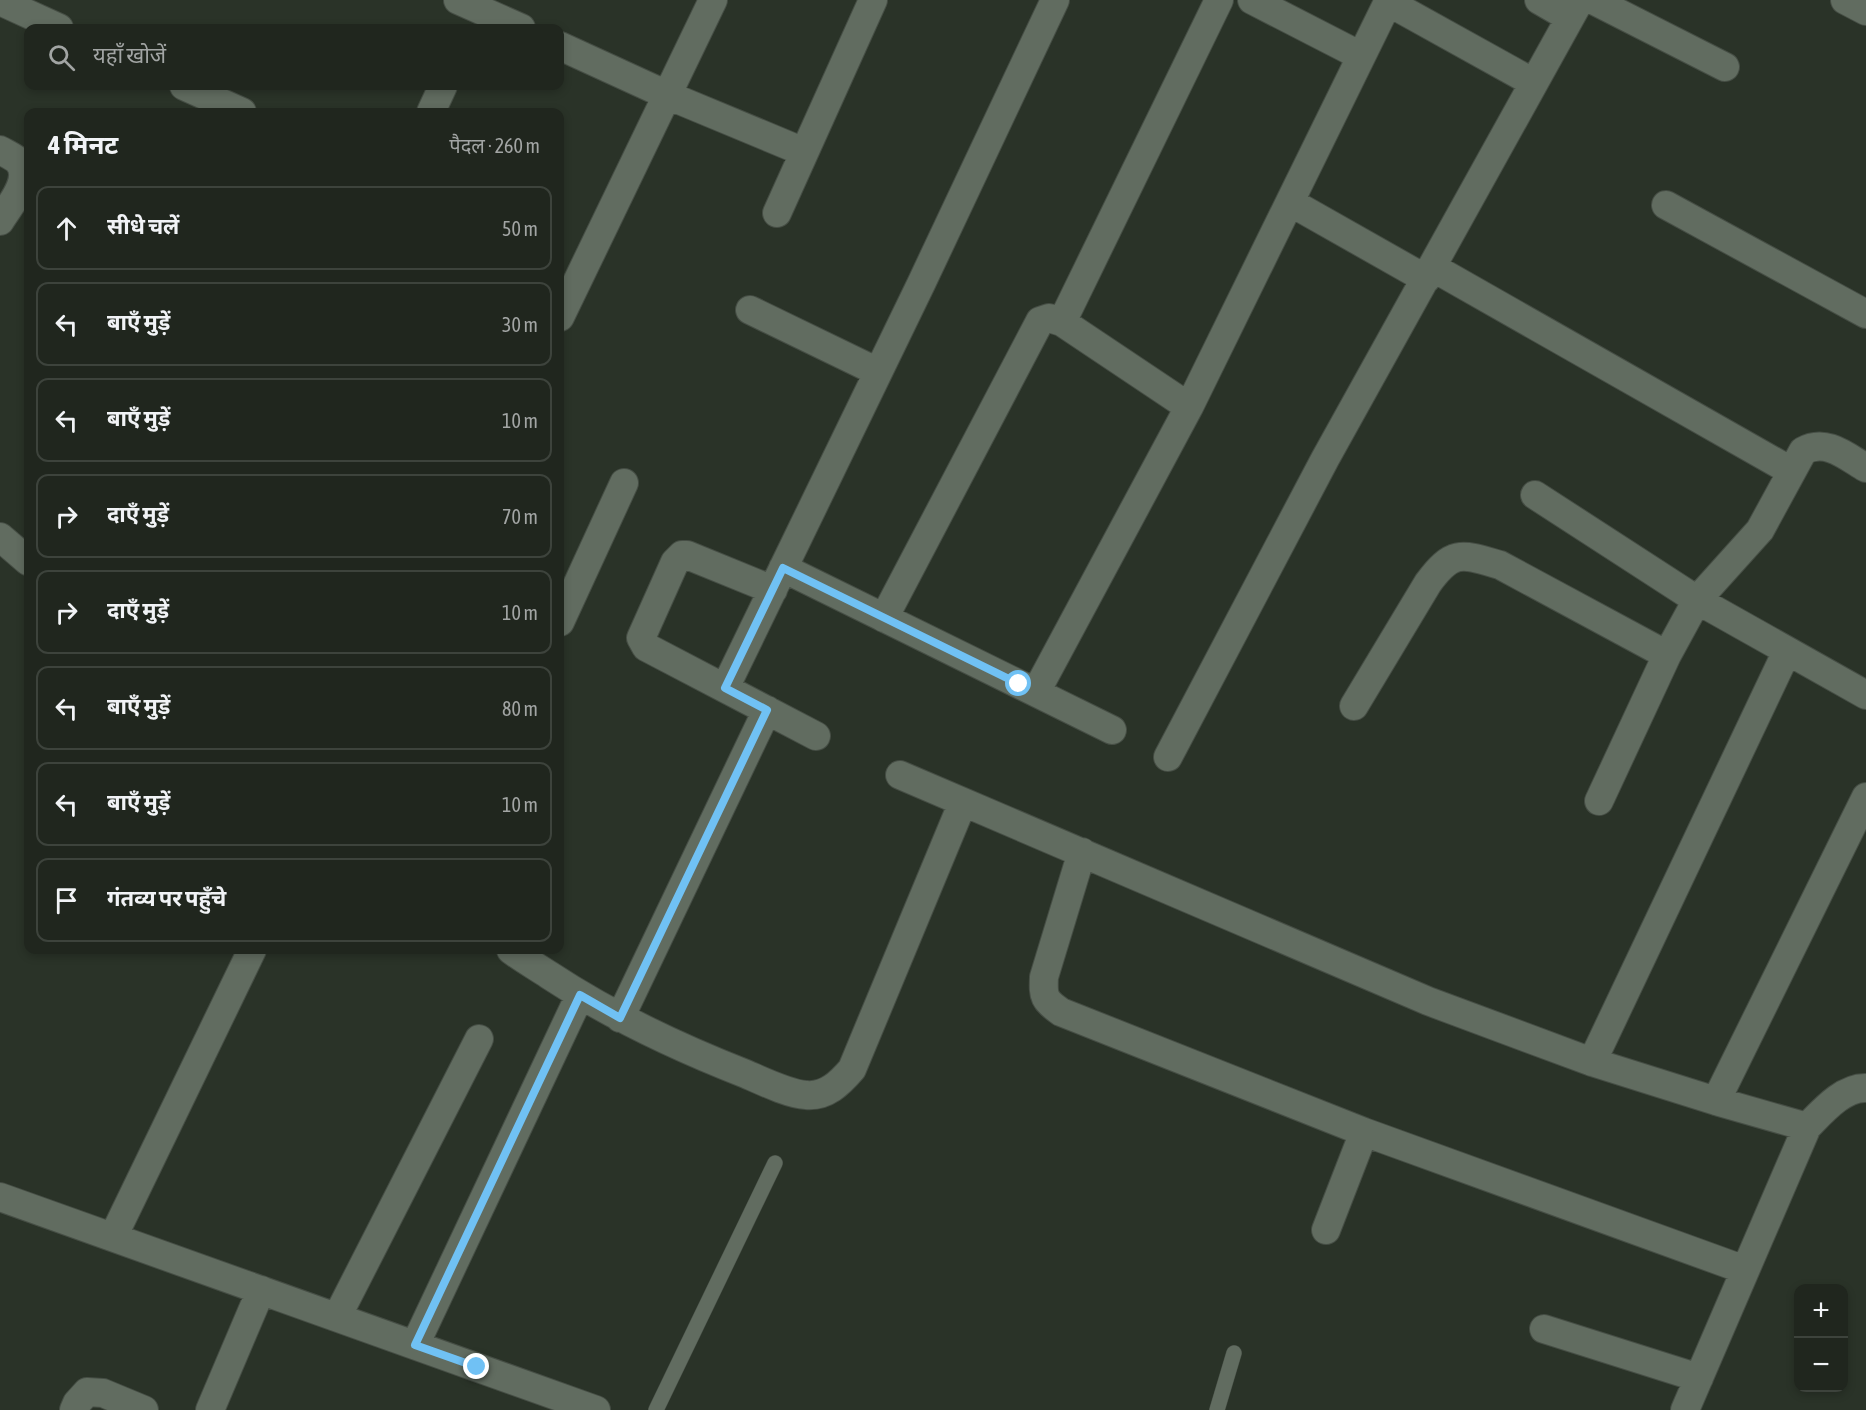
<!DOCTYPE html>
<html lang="hi">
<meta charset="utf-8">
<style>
body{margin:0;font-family:"Asap Condensed","Noto Sans Devanagari",sans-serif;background:#282e27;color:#f1f3f6}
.controls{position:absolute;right:18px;bottom:18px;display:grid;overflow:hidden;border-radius:12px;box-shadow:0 3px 9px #0003}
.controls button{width:54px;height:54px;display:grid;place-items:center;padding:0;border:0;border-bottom:2px solid #3d433c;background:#20261e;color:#f1f3f6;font:30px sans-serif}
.stop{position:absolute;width:18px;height:18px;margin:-14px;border:4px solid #70c1f4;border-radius:50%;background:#fff}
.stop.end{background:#70c1f4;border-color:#fff;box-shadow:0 2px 6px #0008}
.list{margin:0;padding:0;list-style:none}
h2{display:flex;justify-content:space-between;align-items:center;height:78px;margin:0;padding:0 24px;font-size:26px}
h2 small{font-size:20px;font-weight:400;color:#a2a5a4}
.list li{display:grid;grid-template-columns:39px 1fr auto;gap:18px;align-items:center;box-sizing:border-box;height:84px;margin:0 12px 12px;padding:0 12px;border:2px solid #3d433c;border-radius:12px}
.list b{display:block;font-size:22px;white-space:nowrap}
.list em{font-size:20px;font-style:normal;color:#a2a5a4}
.icon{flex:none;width:33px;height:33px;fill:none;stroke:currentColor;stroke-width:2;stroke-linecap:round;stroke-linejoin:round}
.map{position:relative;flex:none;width:1866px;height:1410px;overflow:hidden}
.search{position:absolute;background:#20261e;box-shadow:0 3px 9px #0003;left:24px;top:24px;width:540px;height:66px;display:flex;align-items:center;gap:15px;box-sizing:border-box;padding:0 21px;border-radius:12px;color:#a2a5a4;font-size:22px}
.panel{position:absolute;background:#20261e;box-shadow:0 3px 9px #0003;left:24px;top:108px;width:540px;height:846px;border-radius:12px}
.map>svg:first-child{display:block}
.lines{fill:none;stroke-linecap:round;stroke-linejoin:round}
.lane-casing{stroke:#464e45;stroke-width:16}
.street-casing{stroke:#464e45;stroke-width:30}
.lane{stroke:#616c60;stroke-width:15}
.street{stroke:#616c60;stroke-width:28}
.route{stroke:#70c1f4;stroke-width:8}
</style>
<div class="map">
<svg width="1866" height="1410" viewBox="0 0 1866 1410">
<rect width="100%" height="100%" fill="#2a3328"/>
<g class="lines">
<g class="lane-casing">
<path id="lane" d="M 656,1410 L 775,1163
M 1217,1410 L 1234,1353"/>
</g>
<g class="street-casing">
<path id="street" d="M 458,0 L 521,28
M 1252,0 L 1361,56
M 1539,0 L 1570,18
M 1593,0 L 1725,67
M 1845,0 L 1866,11
M 0,1 L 59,28
M 1388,2 L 1534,83
M 560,46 L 667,95 L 804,152
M 184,86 L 242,112
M 431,112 L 443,86
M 0,150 C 5,153 12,156 17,160 C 35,177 9,206 0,221
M 1290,202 L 1426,279
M 1666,205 L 1866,314
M 777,213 L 873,0
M 1432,267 L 1791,471
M 750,310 L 878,372
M 560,317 L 713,0
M 1062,322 L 1219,0
M 1535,495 L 1697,600 L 1866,695
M 0,537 L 28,561
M 783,568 L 1112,730
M 773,590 L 687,555 L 682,555 L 675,562 L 641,638 L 646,647 L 816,736
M 884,618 L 1040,321 L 1049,318 L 1062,322 L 1189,407
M 560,622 L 624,483
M 725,688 L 921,284 L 1055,0
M 1036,692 L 1189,407 L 1389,0
M 1354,706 L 1428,583 C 1453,549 1462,554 1500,565 L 1667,655
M 1168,757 L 1325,459 L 1580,0
M 900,775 L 1428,1001 L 1592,1062 L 1716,1101 L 1807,1127
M 1599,801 L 1667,655 L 1697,600 L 1760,530 L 1803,451 C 1826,438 1846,456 1866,468
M 1082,852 L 1044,977 C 1043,997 1044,1000 1061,1012 L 1364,1132 L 1745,1270
M 511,950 C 523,959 537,967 549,975 C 611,1016 677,1047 746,1074 C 762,1081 789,1094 806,1095 C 826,1097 840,1083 852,1069 L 963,802
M 620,1018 L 767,710
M 1592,1062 L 1787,651
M 1716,1101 L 1866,797
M 0,1197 L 596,1410
M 1326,1230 L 1364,1132
M 113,1237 L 252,950
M 337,1317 L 479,1039
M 1544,1329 L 1699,1378
M 415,1345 L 580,995
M 74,1410 L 77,1403 L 87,1392 L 103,1393 L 144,1410
M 210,1410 L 261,1290
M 1685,1410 L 1807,1127 C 1822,1112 1843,1087 1866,1088"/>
</g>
<use href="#lane" class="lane"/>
<use href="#street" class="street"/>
</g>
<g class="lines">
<path class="route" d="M 477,1367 L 415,1345 L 580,995 L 620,1018 L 767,710 L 725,688 L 783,568 L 1019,684"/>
</g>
</svg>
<div class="controls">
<button>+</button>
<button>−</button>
</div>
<div class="stop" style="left:1019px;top:684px"></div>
<div class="stop end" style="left:477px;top:1367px"></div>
<div class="search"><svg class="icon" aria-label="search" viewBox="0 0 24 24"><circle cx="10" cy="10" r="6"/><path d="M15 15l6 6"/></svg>यहाँ खोजें</div>
<section class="panel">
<h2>4 मिनट<small>पैदल · 260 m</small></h2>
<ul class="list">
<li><svg class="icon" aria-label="ahead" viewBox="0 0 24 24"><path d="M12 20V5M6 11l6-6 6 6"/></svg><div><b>सीधे चलें</b></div><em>50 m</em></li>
<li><svg class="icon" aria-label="left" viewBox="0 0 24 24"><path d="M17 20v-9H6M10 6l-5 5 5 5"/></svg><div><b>बाएँ मुड़ें</b></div><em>30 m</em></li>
<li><svg class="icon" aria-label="left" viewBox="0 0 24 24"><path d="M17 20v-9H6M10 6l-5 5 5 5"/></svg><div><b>बाएँ मुड़ें</b></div><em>10 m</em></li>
<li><svg class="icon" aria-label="right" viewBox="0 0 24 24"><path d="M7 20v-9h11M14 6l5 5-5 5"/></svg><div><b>दाएँ मुड़ें</b></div><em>70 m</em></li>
<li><svg class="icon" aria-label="right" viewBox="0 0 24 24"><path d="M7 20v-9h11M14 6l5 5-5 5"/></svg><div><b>दाएँ मुड़ें</b></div><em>10 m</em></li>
<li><svg class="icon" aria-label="left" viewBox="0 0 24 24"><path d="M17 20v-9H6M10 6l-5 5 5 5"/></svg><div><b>बाएँ मुड़ें</b></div><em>80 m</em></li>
<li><svg class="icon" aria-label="left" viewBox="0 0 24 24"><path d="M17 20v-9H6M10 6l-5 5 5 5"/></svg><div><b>बाएँ मुड़ें</b></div><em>10 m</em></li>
<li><svg class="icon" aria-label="arrive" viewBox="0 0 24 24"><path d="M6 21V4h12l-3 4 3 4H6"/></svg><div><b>गंतव्य पर पहुँचे</b></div></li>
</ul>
</section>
</div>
